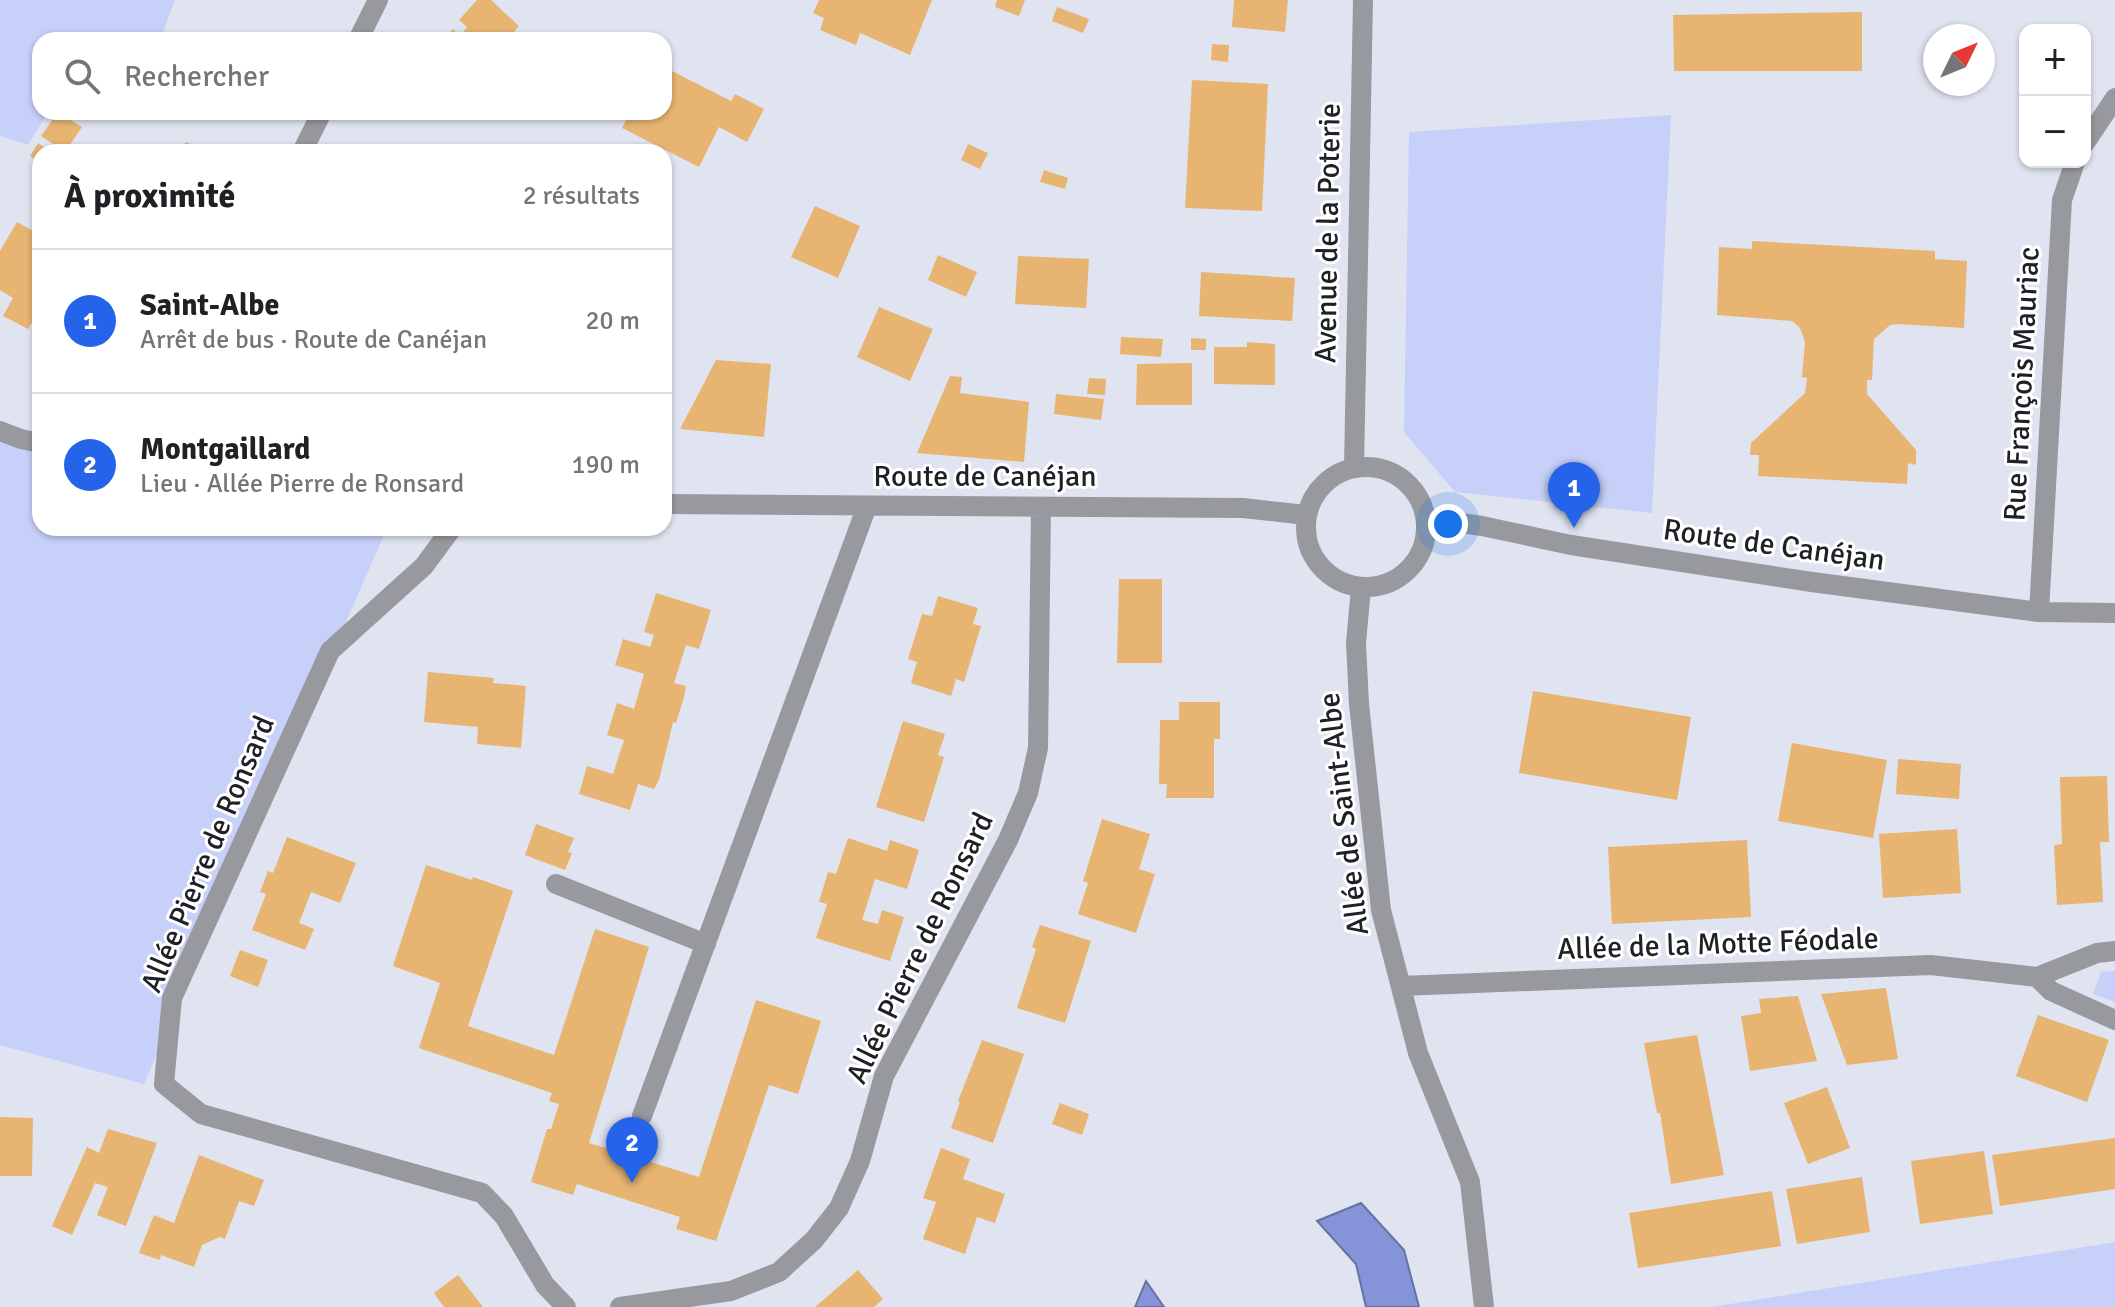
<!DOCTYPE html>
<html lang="fr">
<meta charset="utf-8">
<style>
body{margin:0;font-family:Signika,sans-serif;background:#f6f6f6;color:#202124}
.controls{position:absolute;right:24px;top:24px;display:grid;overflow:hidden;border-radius:16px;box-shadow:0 2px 6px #0004}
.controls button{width:72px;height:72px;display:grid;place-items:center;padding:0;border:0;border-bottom:2px solid #e0e0e0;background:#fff;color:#202124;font:40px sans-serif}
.compass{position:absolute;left:1923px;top:24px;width:72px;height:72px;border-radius:50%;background:#fff;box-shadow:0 2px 6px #0004;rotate:47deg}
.you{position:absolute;left:1448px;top:524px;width:28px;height:28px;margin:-20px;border:6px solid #fff;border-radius:50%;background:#1a73e8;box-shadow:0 0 0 12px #1a73e833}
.badge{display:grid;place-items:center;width:52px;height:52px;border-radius:50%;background:#2563eb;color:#fff;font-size:26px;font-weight:700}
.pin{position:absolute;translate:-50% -66px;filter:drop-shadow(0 2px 4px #0008)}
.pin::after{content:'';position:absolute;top:42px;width:28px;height:24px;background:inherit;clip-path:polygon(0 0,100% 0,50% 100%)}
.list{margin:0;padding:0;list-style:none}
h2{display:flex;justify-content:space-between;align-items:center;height:104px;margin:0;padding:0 32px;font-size:34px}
h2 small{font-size:26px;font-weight:400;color:#757577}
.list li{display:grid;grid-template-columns:52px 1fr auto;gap:24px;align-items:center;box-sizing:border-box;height:144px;padding:0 32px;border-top:2px solid #e0e0e0}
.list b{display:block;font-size:30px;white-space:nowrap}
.list p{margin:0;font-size:26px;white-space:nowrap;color:#757577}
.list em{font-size:26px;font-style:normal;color:#757577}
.icon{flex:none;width:44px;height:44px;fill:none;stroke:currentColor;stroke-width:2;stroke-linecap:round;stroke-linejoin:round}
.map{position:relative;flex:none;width:2115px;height:1307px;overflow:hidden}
.search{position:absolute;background:#fff;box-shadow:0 2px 6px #0004;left:32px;top:32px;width:640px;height:88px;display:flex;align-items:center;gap:20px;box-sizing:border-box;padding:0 28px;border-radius:24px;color:#757577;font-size:30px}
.panel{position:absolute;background:#fff;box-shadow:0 2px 6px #0004;left:32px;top:144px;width:640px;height:392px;border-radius:24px}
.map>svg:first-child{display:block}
.green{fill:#c6d0f9}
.water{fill:#8594d8;stroke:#6772a3;stroke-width:2}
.building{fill:#e7b472}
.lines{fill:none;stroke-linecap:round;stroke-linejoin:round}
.minor{stroke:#97999e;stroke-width:20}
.labels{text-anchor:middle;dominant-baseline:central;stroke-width:6;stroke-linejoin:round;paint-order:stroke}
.street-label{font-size:30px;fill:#202126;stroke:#fff}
</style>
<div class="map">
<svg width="2115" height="1307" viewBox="0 0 2115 1307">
<rect width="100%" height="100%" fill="#e0e4f1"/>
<path class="green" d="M 0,0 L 175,0 L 160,40 L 40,40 L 40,112 L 48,112 L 28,145 L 0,136 Z
M 1671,115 L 1652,513 L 1455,492 L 1404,432 L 1409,132 Z
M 0,430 L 40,439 L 40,528 L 387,528 L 144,1084 L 0,1045 Z
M 2115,971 L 2115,1002 L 2093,994 L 2101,972 Z
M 2115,1242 L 2115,1307 L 1712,1307 Z"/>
<path class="water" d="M 1361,1203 L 1404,1250 L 1419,1307 L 1366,1307 L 1356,1264 L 1317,1221 Z
M 1146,1281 L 1164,1307 L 1135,1307 Z"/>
<path class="building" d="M 477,0 L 491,0 L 519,26 L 507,40 L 444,40 L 453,29 L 460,36 L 467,27 L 459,20 Z
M 819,0 L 932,0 L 910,55 L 860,33 L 856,45 L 820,30 L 824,18 L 813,13 Z
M 997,0 L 1025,0 L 1019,16 L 995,7 Z
M 1234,0 L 1288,0 L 1285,32 L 1232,27 Z
M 1057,7 L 1089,19 L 1083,33 L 1052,21 Z
M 1862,12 L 1862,71 L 1674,71 L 1673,15 Z
M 1212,44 L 1229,45 L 1228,62 L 1211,60 Z
M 664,67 L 731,101 L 735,94 L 764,109 L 747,142 L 719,127 L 699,167 L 622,128 L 630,112 L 664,112 Z
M 1192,80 L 1268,84 L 1262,211 L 1185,208 Z
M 58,112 L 82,127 L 65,152 L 41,136 Z
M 186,142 L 204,152 L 179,152 Z
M 38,143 L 51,152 L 40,152 L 40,163 L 30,156 Z
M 968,144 L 988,153 L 980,169 L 961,160 Z
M 1044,170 L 1068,178 L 1065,189 L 1040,182 Z
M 815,206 L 860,226 L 838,278 L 791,257 Z
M 17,222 L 40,235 L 40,308 L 28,329 L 3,316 L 13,298 L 0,290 L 0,251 Z
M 1752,241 L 1935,251 L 1935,259 L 1967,261 L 1964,328 L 1898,324 L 1890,325 L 1874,339 L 1872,380 L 1867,380 L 1867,394 L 1916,450 L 1916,465 L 1908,463 L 1907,484 L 1758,476 L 1759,455 L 1750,455 L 1751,443 L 1805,393 L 1807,378 L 1802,377 L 1805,342 L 1800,328 L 1792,321 L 1717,315 L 1719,247 L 1752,249 Z
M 938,255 L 977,272 L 966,297 L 928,280 Z
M 1018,256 L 1089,259 L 1086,308 L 1015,304 Z
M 1201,272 L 1295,278 L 1292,321 L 1199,316 Z
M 879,307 L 933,329 L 910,381 L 857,357 Z
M 1121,337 L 1163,339 L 1161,357 L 1120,354 Z
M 1191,338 L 1206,339 L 1206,350 L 1191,350 Z
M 1247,342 L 1275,344 L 1275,385 L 1214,384 L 1214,347 L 1247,347 Z
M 716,360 L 771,364 L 764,437 L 680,429 Z
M 1192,363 L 1192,405 L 1136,405 L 1137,364 Z
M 950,376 L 962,377 L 960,393 L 1029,402 L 1024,462 L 917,453 Z
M 1089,378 L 1106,379 L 1105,395 L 1087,394 Z
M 1056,394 L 1104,399 L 1101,420 L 1054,414 Z
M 1119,579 L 1162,579 L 1162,663 L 1117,663 Z
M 656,593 L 711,610 L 699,649 L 686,645 L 674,683 L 686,686 L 684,697 L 676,723 L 673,722 L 659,780 L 654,789 L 638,784 L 630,810 L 579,794 L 587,766 L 613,774 L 624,740 L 607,735 L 617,703 L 634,709 L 644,674 L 615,665 L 623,639 L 650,647 L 654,635 L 644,632 Z
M 938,596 L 978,608 L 973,624 L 981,626 L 964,682 L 956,679 L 951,696 L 911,683 L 917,662 L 908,659 L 922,614 L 932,616 Z
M 428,672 L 494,678 L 493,683 L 526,686 L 521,748 L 477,744 L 478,727 L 424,722 Z
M 1533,691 L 1691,717 L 1677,800 L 1519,773 Z
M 1179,702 L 1220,702 L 1220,739 L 1214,739 L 1214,798 L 1166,798 L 1167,784 L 1159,784 L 1160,720 L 1179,720 Z
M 903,721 L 945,734 L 938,755 L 944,757 L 924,822 L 876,807 Z
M 1792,743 L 1887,760 L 1873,838 L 1778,821 Z
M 1898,759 L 1961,764 L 1959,799 L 1896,794 Z
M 2107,776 L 2109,842 L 2100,842 L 2103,902 L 2057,905 L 2054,845 L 2062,844 L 2060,777 Z
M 1102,819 L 1150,834 L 1139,869 L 1155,874 L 1136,933 L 1078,914 L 1088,883 L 1083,881 Z
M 536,824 L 574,838 L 568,852 L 572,853 L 565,870 L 525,855 Z
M 1957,829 L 1961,893 L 1883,898 L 1879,834 Z
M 287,837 L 356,863 L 340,903 L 311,892 L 299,923 L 314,929 L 305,950 L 252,930 L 266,894 L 260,892 L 268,871 L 273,873 Z
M 848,838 L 887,851 L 890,840 L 919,850 L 907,889 L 875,879 L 862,920 L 878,924 L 882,910 L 904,917 L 890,961 L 816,938 L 827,904 L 819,902 L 828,872 L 836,874 Z
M 1747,840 L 1751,917 L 1612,924 L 1608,847 Z
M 426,865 L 472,880 L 473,877 L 513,891 L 468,1026 L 554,1055 L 595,929 L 649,947 L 589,1143 L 699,1177 L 756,1000 L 821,1021 L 798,1094 L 769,1085 L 716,1241 L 676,1229 L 680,1217 L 577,1184 L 573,1195 L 531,1182 L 547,1129 L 551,1129 L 559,1104 L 549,1101 L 552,1093 L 419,1048 L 440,983 L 393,966 Z
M 1040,925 L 1091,941 L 1065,1023 L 1017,1008 L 1036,949 L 1032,947 Z
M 240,950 L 268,960 L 258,987 L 230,976 Z
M 1886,988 L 1898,1059 L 1847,1065 L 1821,994 Z
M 1798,996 L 1817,1061 L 1750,1071 L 1741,1016 L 1761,1013 L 1759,999 Z
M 2038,1015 L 2109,1040 L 2087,1102 L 2016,1076 Z
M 1697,1035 L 1724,1175 L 1671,1184 L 1660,1113 L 1657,1113 L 1644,1043 Z
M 982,1040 L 1024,1054 L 993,1143 L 951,1128 L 960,1102 L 958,1101 Z
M 1827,1087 L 1850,1148 L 1808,1164 L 1784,1103 Z
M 1060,1103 L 1089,1114 L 1082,1135 L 1052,1124 Z
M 0,1117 L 33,1118 L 32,1176 L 0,1176 Z
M 108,1129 L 157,1143 L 126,1226 L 97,1215 L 108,1187 L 95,1183 L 72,1235 L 52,1226 L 87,1147 L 99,1153 Z
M 2115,1138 L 2115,1189 L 2000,1206 L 1992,1155 Z
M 941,1148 L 970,1159 L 963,1179 L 1005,1194 L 995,1223 L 977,1217 L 965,1254 L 923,1239 L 936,1202 L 923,1198 Z
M 1984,1151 L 1993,1214 L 1920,1224 L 1911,1161 Z
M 199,1155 L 264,1180 L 254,1206 L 239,1201 L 225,1239 L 220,1237 L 202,1245 L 194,1267 L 161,1255 L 160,1260 L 139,1253 L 154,1215 L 174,1223 Z
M 1862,1177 L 1870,1232 L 1797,1244 L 1786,1189 Z
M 1772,1191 L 1781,1246 L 1638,1268 L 1629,1213 Z
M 858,1270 L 883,1299 L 874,1307 L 815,1307 Z
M 458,1275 L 483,1307 L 444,1307 L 434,1293 Z"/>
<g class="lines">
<path class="minor" d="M 358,40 L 378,0
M 2085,143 L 2115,98
M 302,152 L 322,112
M 0,431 L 21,439 L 40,443
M1306 527a60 60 0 1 1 120 0a60 60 0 1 1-120 0Z
M 1354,468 L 1363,0
M 664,504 L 1243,508 L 1306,515
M 1426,518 L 1482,526 L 1571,545 L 1812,582 L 2039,612 L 2115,613
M 452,528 L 424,566 L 330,651 L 172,998 L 164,1084 L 201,1114 L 482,1193 L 504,1216 L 545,1285 L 566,1307
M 1361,588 L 1356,643 L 1359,704 L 1381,910 L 1418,1053 L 1470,1182 L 1484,1307
M 2039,612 L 2062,200 L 2075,162
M 556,884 L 706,944
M 2037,977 L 2051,991 L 2115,1020
M 1401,986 L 1931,965 L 2037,977 L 2097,953 L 2115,951
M 642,1116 L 867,506
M 620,1307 L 731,1291 L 779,1272 L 814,1240 L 839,1208 L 860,1161 L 884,1076 L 1008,840 L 1028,793 L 1038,748 L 1041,507"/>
</g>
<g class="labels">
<g class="street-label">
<text transform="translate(1328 233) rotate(-89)">Avenue de la Poterie</text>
<text transform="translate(2022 384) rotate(-87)">Rue François Mauriac</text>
<text x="985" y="476">Route de Canéjan</text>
<text transform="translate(1774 545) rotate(8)">Route de Canéjan</text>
<text transform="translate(1344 814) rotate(-97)">Allée de Saint-Albe</text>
<text transform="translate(208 854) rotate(-67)">Allée Pierre de Ronsard</text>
<text transform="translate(1718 944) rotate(-2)">Allée de la Motte Féodale</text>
<text transform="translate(920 948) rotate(-64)">Allée Pierre de Ronsard</text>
</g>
</g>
</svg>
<div class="controls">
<button>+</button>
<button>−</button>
</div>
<svg class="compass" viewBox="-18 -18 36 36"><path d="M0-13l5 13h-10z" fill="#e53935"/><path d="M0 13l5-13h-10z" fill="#757577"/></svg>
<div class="you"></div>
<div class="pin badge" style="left:1574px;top:528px">1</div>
<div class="pin badge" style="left:632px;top:1183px">2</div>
<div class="search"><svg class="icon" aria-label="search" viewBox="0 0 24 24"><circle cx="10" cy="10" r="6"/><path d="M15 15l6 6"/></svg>Rechercher</div>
<section class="panel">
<h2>À proximité<small>2 résultats</small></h2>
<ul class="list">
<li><span class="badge">1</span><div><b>Saint-Albe</b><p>Arrêt de bus · Route de Canéjan</p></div><em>20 m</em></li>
<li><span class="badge">2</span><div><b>Montgaillard</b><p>Lieu · Allée Pierre de Ronsard</p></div><em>190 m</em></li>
</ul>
</section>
</div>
